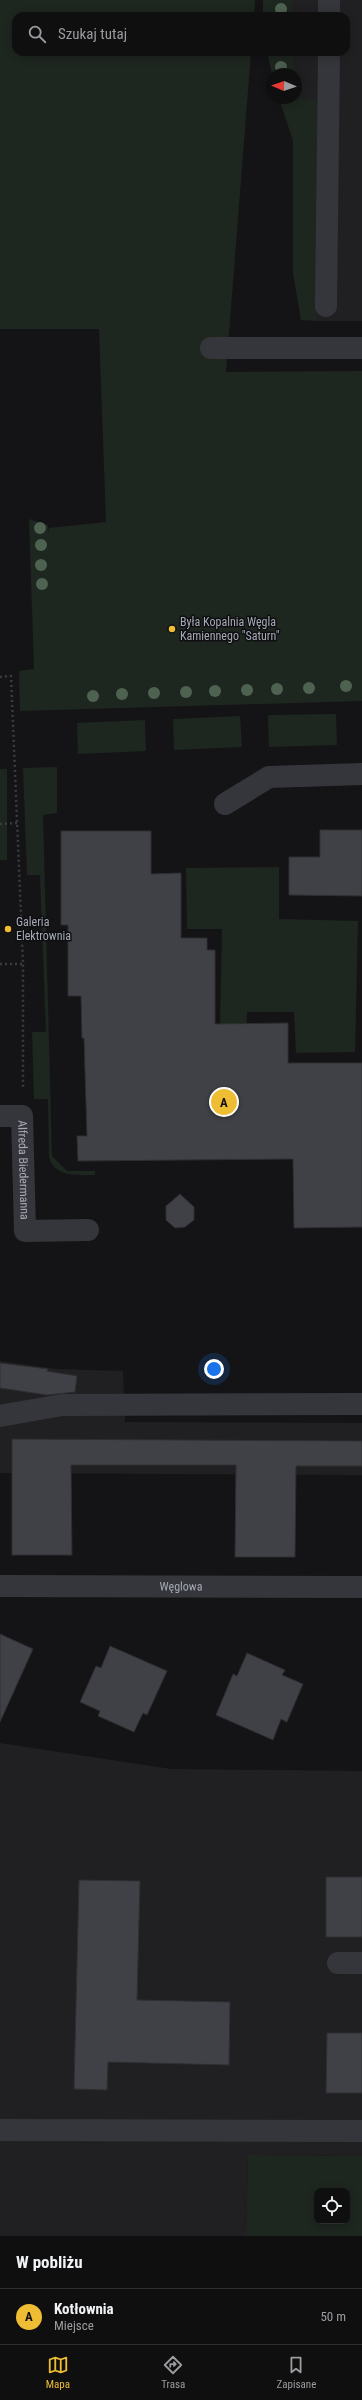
<!DOCTYPE html>
<html lang="pl">
<meta charset="utf-8">
<style>
body{margin:0;font-family:"Roboto Condensed",sans-serif;background:#1d1d1e;color:#f1f3f6}
.controls{position:absolute;right:12px;bottom:12px;display:grid;overflow:hidden;border-radius:8px;box-shadow:0 2px 10px #0003}
.controls button{width:36px;height:36px;display:grid;place-items:center;padding:0;border:0;border-bottom:1px solid #2f2f30;background:#0f0f10;color:#f1f3f6;font:20px sans-serif}
.compass{position:absolute;left:266px;top:68px;width:36px;height:36px;border-radius:50%;background:#0f0f10;box-shadow:0 2px 10px #0003;rotate:272deg}
.you{position:absolute;left:214px;top:1369px;width:14px;height:14px;margin:-10px;border:3px solid #fff;border-radius:50%;background:#1a73e8;box-shadow:0 0 0 6px #1a73e833}
.badge{display:grid;place-items:center;width:26px;height:26px;border-radius:50%;background:#efbd33;color:#111;font-size:13px;font-weight:700}
.pin{position:absolute;translate:-50% -50%;border:2px solid #fff;box-shadow:0 1px 4px #0006}
.list{margin:0;padding:0;list-style:none}
h2{display:flex;justify-content:space-between;align-items:center;height:52px;margin:0;padding:0 16px;font-size:17px}
h2 small{font-size:13px;font-weight:400;color:#9b9c9f}
.list li{display:grid;grid-template-columns:26px 1fr auto;gap:12px;align-items:center;box-sizing:border-box;height:56px;padding:0 16px;border-top:1px solid #2f2f30}
.list b{display:block;font-size:15px;white-space:nowrap}
.list p{margin:0;font-size:13px;white-space:nowrap;color:#9b9c9f}
.list em{font-size:13px;font-style:normal;color:#9b9c9f}
.icon{flex:none;width:22px;height:22px;fill:none;stroke:currentColor;stroke-width:2;stroke-linecap:round;stroke-linejoin:round}
.map{position:relative;flex:none;width:362px;height:2236px;overflow:hidden}
.search{position:absolute;background:#0f0f10;box-shadow:0 2px 10px #0003;left:12px;right:12px;top:12px;height:44px;display:flex;align-items:center;gap:10px;box-sizing:border-box;padding:0 14px;border-radius:12px;color:#9b9c9f;font-size:15px}
.sheet{height:108px;background:#0f0f10}
nav{display:flex;justify-content:space-around;align-items:center;box-sizing:border-box;height:56px;border-top:1px solid #2f2f30;background:#0f0f10;font-size:11px;color:#9b9c9f}
nav a{display:grid;justify-items:center;gap:2px}
nav .on{color:#efbd33}
.map>svg:first-child{display:block}
.built{fill:#202023}
.green{fill:#1e2620;fill-rule:evenodd}
.building{fill:#404146;stroke:#2e2e32}
.lines{fill:none;stroke-linecap:round;stroke-linejoin:round}
.path{stroke:#3b3c42;stroke-width:2.5;stroke-dasharray:2 3;stroke-linecap:butt}
.minor{stroke:#35363b;stroke-width:22}
.tree{fill:#4e6251}
.poi-dot{fill:#efbd33;stroke:#0f0f11;stroke-width:1.5}
.labels{text-anchor:middle;dominant-baseline:central;stroke-width:3;stroke-linejoin:round;paint-order:stroke}
.poi-label{font-size:12px;fill:#a6aab6;stroke:#0f0f11;text-anchor:start}
.street-label{font-size:12px;fill:#a6aab6;stroke:#0f0f11}
</style>
<div class="map">
<svg width="362" height="2236" viewBox="0 0 362 2236">
<rect width="100%" height="100%" fill="#141416"/>
<path class="built" d="M 292,0 L 362,0 L 362,321 L 317,321 L 317,101 L 293,100 L 296,98 L 296,74 L 293,74 L 293,52 L 346,52 L 346,16 L 292,16 Z
M 0,1361 L 56,1369 L 123,1371 L 125,1422 L 362,1423 L 362,1475 L 0,1473 Z
M 0,1743 L 171,1769 L 362,1771 L 362,2156 L 248,2155 L 246,2236 L 0,2236 Z"/>
<path class="green" d="M 0,0 L 255,0 L 254,16 L 16,16 L 16,52 L 251,52 L 226,372 L 362,371 L 362,701 L 20,711 L 19,671 L 34,669 L 29,519 L 48,525 L 49,534 L 49,528 L 106,522 L 99,329 L 0,329 Z
M 263,0 L 292,0 L 292,16 L 263,16 Z
M 267,52 L 293,52 L 293,74 L 272,74 Z
M 279,98 L 317,100 L 317,321 L 301,320 L 293,273 L 293,141 Z
M 336,714 L 337,745 L 269,747 L 268,715 Z
M 240,716 L 242,747 L 174,750 L 173,719 Z
M 145,720 L 146,751 L 78,754 L 77,723 Z
M 57,767 L 57,813 L 43,815 L 52,1156 L 67,1171 L 95,1171 L 95,1175 C 78,1175 55,1178 49,1157 L 48,1099 L 34,1099 L 32,1032 L 46,1032 L 40,875 L 27,875 L 23,768 Z
M 0,769 L 7,769 L 7,860 L 0,860 Z
M 279,867 L 279,919 L 358,921 L 355,1052 L 296,1053 L 294,1012 L 247,1012 L 245,1062 L 220,1026 L 222,929 L 187,929 L 186,868 Z
M 248,2155 L 362,2156 L 362,2236 L 246,2236 ZM 317,2191 L 347,2191 L 347,2221 L 317,2221 Z"/>
<path class="building" d="M 320,830 L 362,830 L 362,896 L 289,895 L 289,857 L 320,857 Z
M 61,831 L 151,831 L 151,874 L 181,873 L 181,938 L 207,938 L 207,950 L 215,950 L 215,1024 L 288,1023 L 288,1063 L 362,1063 L 362,1227 L 294,1228 L 293,1159 L 78,1161 L 77,1136 L 87,1136 L 84,1038 L 82,1038 L 81,996 L 68,996 L 68,925 L 61,925 Z
M 180,1194 L 194,1207 L 194,1220 L 185,1227 L 175,1228 L 166,1220 L 166,1206 Z
M 0,1363 L 48,1369 L 47,1371 L 77,1376 L 75,1392 L 47,1395 L 0,1388 Z
M 12,1439 L 362,1441 L 362,1466 L 296,1466 L 295,1557 L 235,1557 L 236,1465 L 71,1465 L 72,1555 L 12,1555 Z
M 0,1634 L 33,1649 L 0,1722 Z
M 110,1646 L 167,1671 L 147,1715 L 143,1713 L 134,1732 L 98,1716 L 100,1711 L 80,1702 L 96,1666 L 101,1668 Z
M 247,1653 L 285,1670 L 282,1675 L 303,1684 L 287,1722 L 281,1719 L 273,1740 L 216,1715 L 233,1674 L 237,1676 Z
M 326,1877 L 362,1877 L 362,1937 L 326,1937 Z
M 79,1880 L 140,1881 L 137,2000 L 230,2002 L 229,2065 L 108,2062 L 107,2090 L 74,2089 Z
M 327,2033 L 362,2033 L 362,2093 L 326,2093 Z"/>
<g class="lines">
<path class="path" d="M 0,677 L 11,676 L 23,964 L 23,1088
M 0,824 L 17,823
M 0,964 L 23,964"/>
<g class="minor">
<path d="M 329,0 L 329,16"/>
<path d="M 326,306 L 329,52"/>
<path d="M 211,348 L 362,348"/>
<path d="M 225,804 L 269,777 L 362,774"/>
<path id="s1" d="M 0,1116 L 22,1116 L 25,1231 L 88,1230"/>
<path d="M 0,1416 L 62,1405 L 362,1404"/>
<path id="s2" d="M 0,1586 L 362,1587"/>
<path d="M 338,1963 L 362,1963"/>
<path d="M 0,2130 L 362,2131"/>
</g>
</g>
<g class="tree">
<circle cx="281" cy="9" r="6"/>
<circle cx="281" cy="67" r="6"/>
<circle cx="40" cy="528" r="6"/>
<circle cx="41" cy="545" r="6"/>
<circle cx="41" cy="565" r="6"/>
<circle cx="42" cy="584" r="6"/>
<circle cx="346" cy="686" r="6"/>
<circle cx="309" cy="688" r="6"/>
<circle cx="277" cy="689" r="6"/>
<circle cx="247" cy="690" r="6"/>
<circle cx="215" cy="691" r="6"/>
<circle cx="186" cy="692" r="6"/>
<circle cx="154" cy="693" r="6"/>
<circle cx="122" cy="694" r="6"/>
<circle cx="93" cy="696" r="6"/>
</g>
<g class="poi-dot">
<circle cx="172" cy="629" r="4"/>
<circle cx="8" cy="929" r="4"/>
</g>
<g class="labels">
<g class="poi-label">
<text x="180" y="622">Była Kopalnia Węgla<tspan x="180" dy="14">Kamiennego "Saturn"</tspan></text>
<text x="16" y="922">Galeria<tspan x="16" dy="14">Elektrownia</tspan></text>
</g>
<g class="street-label">
<text stroke="none"><textPath href="#s1" startOffset="76">Alfreda Biedermanna</textPath></text>
<text stroke="none"><textPath href="#s2" startOffset="181">Węglowa</textPath></text>
</g>
</g>
</svg>
<div class="controls">
<button><svg class="icon" aria-label="locate" viewBox="0 0 24 24"><circle cx="12" cy="12" r="6"/><path d="M12 2v4M12 18v4M2 12h4M18 12h4"/></svg></button>
</div>
<svg class="compass" viewBox="-18 -18 36 36"><path d="M0-13l5 13h-10z" fill="#e53935"/><path d="M0 13l5-13h-10z" fill="#9b9c9f"/></svg>
<div class="you"></div>
<div class="pin badge" style="left:224px;top:1102px">A</div>
<div class="search"><svg class="icon" aria-label="search" viewBox="0 0 24 24"><circle cx="10" cy="10" r="6"/><path d="M15 15l6 6"/></svg>Szukaj tutaj</div>
</div>
<section class="sheet">
<h2>W pobliżu<small></small></h2>
<ul class="list">
<li><span class="badge">A</span><div><b>Kotłownia</b><p>Miejsce</p></div><em>50 m</em></li>
</ul>
</section>
<nav>
<a class="on"><svg class="icon" aria-label="map" viewBox="0 0 24 24"><path d="M3 6l6-2 6 2 6-2v14l-6 2-6-2-6 2zM9 4v14M15 6v14"/></svg>Mapa</a>
<a><svg class="icon" aria-label="directions" viewBox="0 0 24 24"><path d="M12 3l9 9-9 9-9-9zM9 14v-3h6M13 9l2 2-2 2"/></svg>Trasa</a>
<a><svg class="icon" aria-label="saved" viewBox="0 0 24 24"><path d="M7 4h10v16l-5-4-5 4z"/></svg>Zapisane</a>
</nav>
